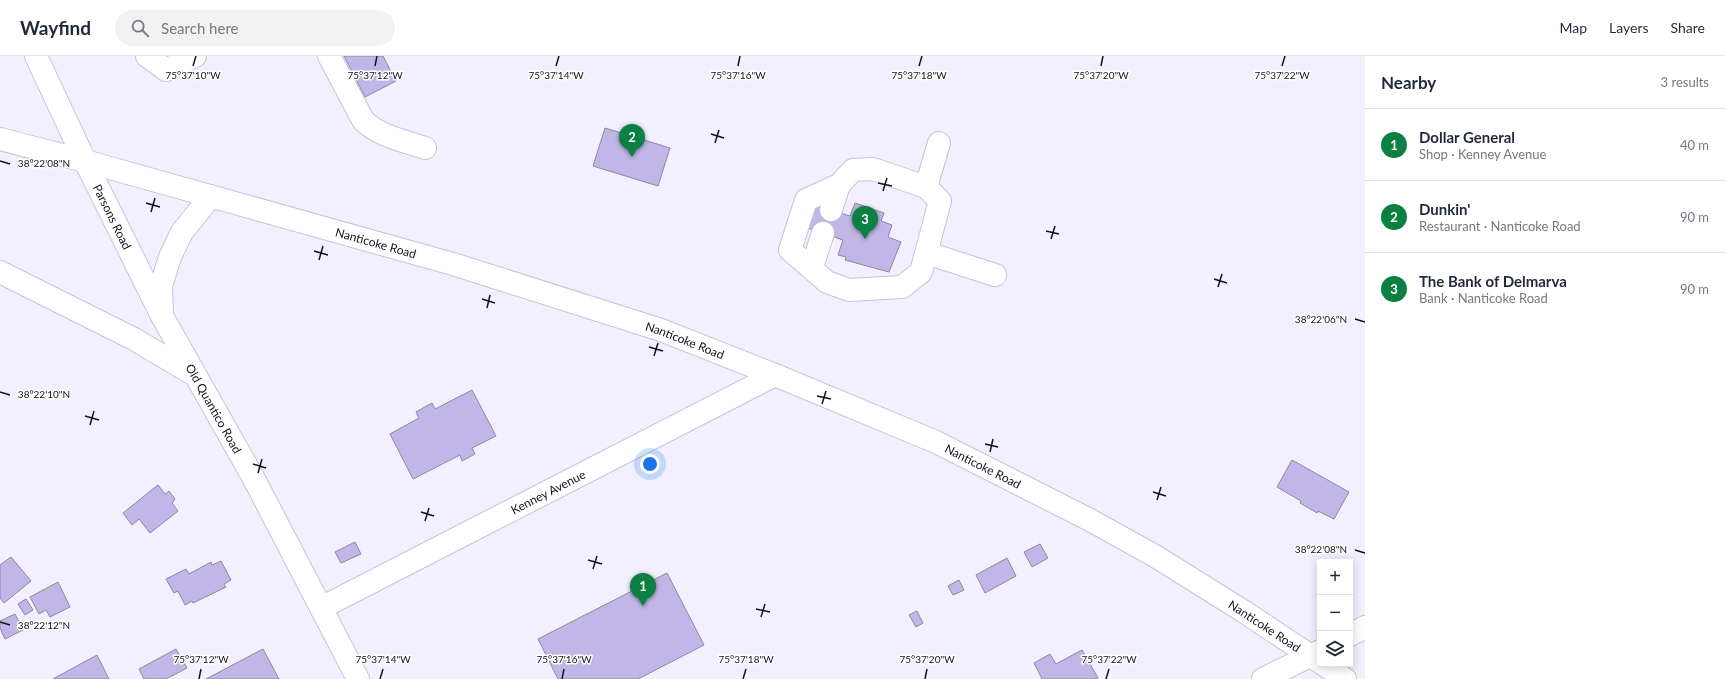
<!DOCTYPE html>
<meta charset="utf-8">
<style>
body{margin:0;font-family:Lato,sans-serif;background:#f2f2f3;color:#1f2937}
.controls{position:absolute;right:12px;bottom:12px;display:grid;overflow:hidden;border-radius:0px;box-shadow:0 2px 10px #0003}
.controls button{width:36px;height:36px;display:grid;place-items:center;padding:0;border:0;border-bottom:1px solid #e0e1e3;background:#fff;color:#1f2937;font:20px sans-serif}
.you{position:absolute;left:650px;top:408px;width:14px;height:14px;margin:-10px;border:3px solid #fff;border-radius:50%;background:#1a73e8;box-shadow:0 0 0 6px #1a73e833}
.badge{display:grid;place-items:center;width:26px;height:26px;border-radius:50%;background:#0b8043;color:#fff;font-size:13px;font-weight:700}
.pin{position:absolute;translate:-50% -33px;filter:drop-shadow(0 1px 2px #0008)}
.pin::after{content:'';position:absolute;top:21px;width:14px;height:12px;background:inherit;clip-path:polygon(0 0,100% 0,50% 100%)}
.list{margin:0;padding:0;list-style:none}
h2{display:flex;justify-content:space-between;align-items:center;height:52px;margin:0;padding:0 16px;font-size:17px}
h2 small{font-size:13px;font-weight:400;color:#747a83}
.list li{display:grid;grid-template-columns:26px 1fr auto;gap:12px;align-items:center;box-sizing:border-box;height:72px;padding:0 16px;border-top:1px solid #e0e1e3}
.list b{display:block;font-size:15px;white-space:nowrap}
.list p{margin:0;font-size:13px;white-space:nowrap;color:#747a83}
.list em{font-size:13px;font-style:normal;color:#747a83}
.icon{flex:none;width:22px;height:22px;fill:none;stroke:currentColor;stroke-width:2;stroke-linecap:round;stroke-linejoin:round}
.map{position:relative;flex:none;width:1365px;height:623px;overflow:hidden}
header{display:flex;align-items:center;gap:24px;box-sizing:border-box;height:56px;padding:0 20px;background:#fff;border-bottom:1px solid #e0e1e3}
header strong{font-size:19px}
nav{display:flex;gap:22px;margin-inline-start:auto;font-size:14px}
.search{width:280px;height:36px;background:#f2f2f3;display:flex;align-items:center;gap:10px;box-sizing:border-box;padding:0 14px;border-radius:22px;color:#747a83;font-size:15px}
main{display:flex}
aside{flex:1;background:#fff}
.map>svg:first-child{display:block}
.building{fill:#c2b6e8;stroke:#8e88a0}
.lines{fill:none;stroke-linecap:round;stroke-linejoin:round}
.minor-casing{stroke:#c8c2db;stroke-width:24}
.major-casing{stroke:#c8c2db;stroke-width:24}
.minor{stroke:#fff;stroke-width:22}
.major{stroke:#fff;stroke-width:22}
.ticks{fill:none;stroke:#14121b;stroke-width:1.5}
.labels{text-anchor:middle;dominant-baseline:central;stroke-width:3;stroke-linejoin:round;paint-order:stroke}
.street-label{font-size:12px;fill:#14121b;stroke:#fff}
.ticks-label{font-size:10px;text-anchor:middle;fill:#14121b;stroke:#fff;stroke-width:3;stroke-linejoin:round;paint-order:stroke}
</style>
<header>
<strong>Wayfind</strong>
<div class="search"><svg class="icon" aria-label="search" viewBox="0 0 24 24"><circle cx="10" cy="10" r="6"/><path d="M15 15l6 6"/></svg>Search here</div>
<nav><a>Map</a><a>Layers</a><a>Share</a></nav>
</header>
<main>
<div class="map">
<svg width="1365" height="623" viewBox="0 0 1365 623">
<rect width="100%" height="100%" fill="#f2efff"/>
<path class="building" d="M 344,0 L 383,0 L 396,25 L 365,41 Z
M 605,72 L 670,92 L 658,130 L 593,110 Z
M 855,147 L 884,157 L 881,165 L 892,169 L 888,181 L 901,186 L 889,216 L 845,204 L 846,201 L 838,199 L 843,184 L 805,171 L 813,148 L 850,160 Z
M 472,334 L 496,380 L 472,392 L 475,398 L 462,405 L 460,399 L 413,423 L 390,378 L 419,362 L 416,356 L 432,347 L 435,353 Z
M 1292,404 L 1349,436 L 1334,463 L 1318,455 L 1317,457 L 1300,447 L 1301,445 L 1277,431 Z
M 158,429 L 165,438 L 169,435 L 175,443 L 172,447 L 178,455 L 150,477 L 139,463 L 132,469 L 123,457 Z
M 355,486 L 361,498 L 341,507 L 335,496 Z
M 1040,488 L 1048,502 L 1032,511 L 1024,496 Z
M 11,501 L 31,525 L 4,547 L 0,542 L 0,509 Z
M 1007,502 L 1016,520 L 985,537 L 976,519 Z
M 221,505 L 231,524 L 224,528 L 226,531 L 193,547 L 192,545 L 185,549 L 178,535 L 174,537 L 166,523 L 186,513 L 189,518 L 211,506 L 212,509 Z
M 667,517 L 704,589 L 638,623 L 558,623 L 538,583 Z
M 959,524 L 964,534 L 953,539 L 948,530 Z
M 58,526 L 70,551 L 50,561 L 46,554 L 39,558 L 30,541 Z
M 26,543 L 33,554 L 25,559 L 18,548 Z
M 917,555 L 923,567 L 916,571 L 909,559 Z
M 15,558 L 23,574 L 5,583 L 0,572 L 0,565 Z
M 176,593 L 187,612 L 166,623 L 144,623 L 139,613 Z
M 263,593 L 279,623 L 206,623 Z
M 1082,594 L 1098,622 L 1096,623 L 1042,623 L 1034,607 L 1050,598 L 1056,608 Z
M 97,599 L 109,623 L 53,623 Z"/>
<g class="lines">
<g class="minor-casing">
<g id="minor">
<path id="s1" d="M 36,0 L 85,105 L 162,260 L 253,421 L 358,623"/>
<path d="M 147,0 L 166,14 L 195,0"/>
<path d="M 329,0 L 363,64 C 378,80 405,85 425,92"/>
<path d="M 873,113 L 926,131 L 940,145 L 921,216 L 902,231 L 849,234 L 827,226 L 790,194 L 806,144 L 839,129 L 853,114 Z"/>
<path d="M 926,131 L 939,87"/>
<path d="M 831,154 L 839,129"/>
<path d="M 927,197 L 995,219"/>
<path d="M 812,211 L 823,177"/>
<path d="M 0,216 L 134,283 L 193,318"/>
<path id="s2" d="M 321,552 L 775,319"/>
<path d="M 1350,579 L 1365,571"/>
<path d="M 1263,623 L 1320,595"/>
</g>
</g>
<g class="major-casing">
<g id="major">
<path id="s3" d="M 0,83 L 85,105 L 453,208 L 661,274 L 775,319 L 936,386 L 1090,464 L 1155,500 L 1243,555 L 1320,606"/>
<path d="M 162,260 L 161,230 L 170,201 L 182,176 L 211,140"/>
<path d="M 1323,608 L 1345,623"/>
</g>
</g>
<use href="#minor" class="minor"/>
<use href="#major" class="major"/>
</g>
<path class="ticks" d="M 193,10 L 196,0M 375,10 L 377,0M 556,10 L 559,0M 738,10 L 740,0M 919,10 L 922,0M 1101,10 L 1103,0M 1282,10 L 1285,0M 711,78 L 724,82M 715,87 L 719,74M 0,105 L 10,108M 878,127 L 892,130M 883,135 L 887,122M 146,147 L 160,151M 151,156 L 155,142M 1046,175 L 1059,178M 1051,183 L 1055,170M 314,195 L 328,199M 319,204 L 323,190M 1214,223 L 1227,227M 1218,231 L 1222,218M 482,243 L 495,247M 487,252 L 490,239M 1355,263 L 1365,266M 649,291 L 663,295M 654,300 L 658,287M 0,336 L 10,339M 817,340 L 831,343M 822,348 L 826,335M 85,360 L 99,364M 90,369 L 94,355M 985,388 L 998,391M 990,396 L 993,383M 253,408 L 266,412M 258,417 L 262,403M 1153,436 L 1166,440M 1157,444 L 1161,431M 421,456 L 434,460M 425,465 L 429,452M 1355,494 L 1365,497M 588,504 L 602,508M 593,513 L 597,500M 756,553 L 770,556M 761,561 L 765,548M 0,566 L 10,569M 199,623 L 201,613M 380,623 L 383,613M 562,623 L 564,613M 743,623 L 746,613M 925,623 L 927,613M 1106,623 L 1109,613"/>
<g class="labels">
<g class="street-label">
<text stroke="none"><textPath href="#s1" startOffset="178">Parsons Road</textPath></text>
<text stroke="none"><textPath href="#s3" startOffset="390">Nanticoke Road</textPath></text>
<text stroke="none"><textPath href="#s3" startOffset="714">Nanticoke Road</textPath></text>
<text stroke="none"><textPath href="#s1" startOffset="395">Old Quantico Road</textPath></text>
<text stroke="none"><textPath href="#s3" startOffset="1038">Nanticoke Road</textPath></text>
<text stroke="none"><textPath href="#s2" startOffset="255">Kenney Avenue</textPath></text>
<text stroke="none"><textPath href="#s3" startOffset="1362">Nanticoke Road</textPath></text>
</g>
</g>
<g class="ticks-label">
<text x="193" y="23">75°37'10"W</text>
<text x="375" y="23">75°37'12"W</text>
<text x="556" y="23">75°37'14"W</text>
<text x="738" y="23">75°37'16"W</text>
<text x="919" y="23">75°37'18"W</text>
<text x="1101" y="23">75°37'20"W</text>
<text x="1282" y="23">75°37'22"W</text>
<text x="44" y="111">38°22'08"N</text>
<text x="1321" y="267">38°22'06"N</text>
<text x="44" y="342">38°22'10"N</text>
<text x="1321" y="497">38°22'08"N</text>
<text x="44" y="573">38°22'12"N</text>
<text x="201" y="607">75°37'12"W</text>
<text x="383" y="607">75°37'14"W</text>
<text x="564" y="607">75°37'16"W</text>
<text x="746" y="607">75°37'18"W</text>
<text x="927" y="607">75°37'20"W</text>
<text x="1109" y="607">75°37'22"W</text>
</g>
</svg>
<div class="controls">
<button>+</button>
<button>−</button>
<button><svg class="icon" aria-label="layers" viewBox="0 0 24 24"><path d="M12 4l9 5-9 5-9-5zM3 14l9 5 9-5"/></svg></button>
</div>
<div class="you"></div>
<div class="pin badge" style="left:643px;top:550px">1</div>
<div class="pin badge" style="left:632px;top:101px">2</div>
<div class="pin badge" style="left:865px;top:183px">3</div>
</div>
<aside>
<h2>Nearby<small>3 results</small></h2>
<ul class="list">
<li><span class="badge">1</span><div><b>Dollar General</b><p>Shop · Kenney Avenue</p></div><em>40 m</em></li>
<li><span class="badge">2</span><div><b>Dunkin'</b><p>Restaurant · Nanticoke Road</p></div><em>90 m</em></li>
<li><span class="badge">3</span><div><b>The Bank of Delmarva</b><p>Bank · Nanticoke Road</p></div><em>90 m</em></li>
</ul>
</aside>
</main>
